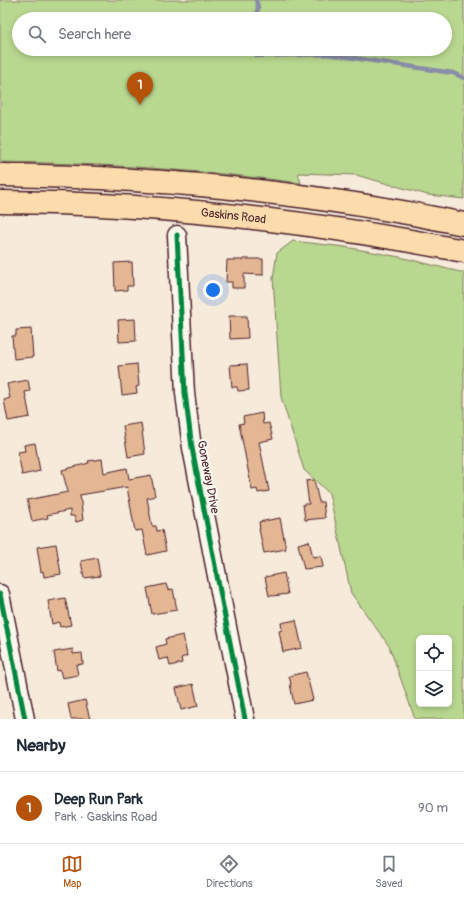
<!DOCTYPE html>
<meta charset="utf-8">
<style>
body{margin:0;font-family:Pangolin,sans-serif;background:#f6f6f7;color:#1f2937}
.controls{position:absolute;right:12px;bottom:12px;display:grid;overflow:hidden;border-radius:6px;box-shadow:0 2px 6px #0003}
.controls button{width:36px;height:36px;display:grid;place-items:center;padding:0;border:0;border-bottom:1px solid #e0e1e3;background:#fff;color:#1f2937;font:20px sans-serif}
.you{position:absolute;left:213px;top:290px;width:14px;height:14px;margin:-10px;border:3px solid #fff;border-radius:50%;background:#1a73e8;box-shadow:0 0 0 6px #1a73e833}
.badge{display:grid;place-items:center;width:26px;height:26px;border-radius:50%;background:#b45309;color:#fff;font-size:13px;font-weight:700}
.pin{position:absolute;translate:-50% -33px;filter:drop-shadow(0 1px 2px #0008)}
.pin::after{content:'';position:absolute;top:21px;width:14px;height:12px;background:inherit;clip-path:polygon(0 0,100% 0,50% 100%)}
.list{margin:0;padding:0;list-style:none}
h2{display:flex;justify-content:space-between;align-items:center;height:52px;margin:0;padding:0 16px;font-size:17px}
h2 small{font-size:13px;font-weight:400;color:#747a83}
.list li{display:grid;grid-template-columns:26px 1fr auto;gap:12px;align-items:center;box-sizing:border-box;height:72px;padding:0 16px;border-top:1px solid #e0e1e3}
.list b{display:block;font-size:15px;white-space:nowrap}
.list p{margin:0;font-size:13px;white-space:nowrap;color:#747a83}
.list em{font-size:13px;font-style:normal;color:#747a83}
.icon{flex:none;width:22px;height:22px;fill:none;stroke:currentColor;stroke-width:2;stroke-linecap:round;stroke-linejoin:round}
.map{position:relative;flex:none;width:464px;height:719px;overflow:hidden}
.search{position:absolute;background:#fff;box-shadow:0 2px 6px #0003;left:12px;right:12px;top:12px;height:44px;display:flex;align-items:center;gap:10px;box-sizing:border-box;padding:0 14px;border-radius:22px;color:#747a83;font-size:15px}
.sheet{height:124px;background:#fff}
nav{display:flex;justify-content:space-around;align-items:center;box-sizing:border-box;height:56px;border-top:1px solid #e0e1e3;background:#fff;font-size:11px;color:#747a83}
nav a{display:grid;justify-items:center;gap:2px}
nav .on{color:#b45309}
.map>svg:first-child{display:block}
.green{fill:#b8d78f;stroke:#817b5d;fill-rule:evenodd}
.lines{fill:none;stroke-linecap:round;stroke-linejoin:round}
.stream{stroke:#888ca7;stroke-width:4.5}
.building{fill:#e4b794;stroke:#4a1f2b}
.minor-casing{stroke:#4a1f2b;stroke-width:21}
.major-casing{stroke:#4a1f2b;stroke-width:25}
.minor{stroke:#fbf7ec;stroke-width:18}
.major{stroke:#fcdcac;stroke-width:22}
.cycleway-casing{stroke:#fbf7ec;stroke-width:8}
.cycleway{stroke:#00873e;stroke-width:5}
.labels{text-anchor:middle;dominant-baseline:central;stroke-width:4;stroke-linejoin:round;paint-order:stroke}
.street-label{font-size:12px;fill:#4a1f2b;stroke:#fbf7ec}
</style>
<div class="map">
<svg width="464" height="719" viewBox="0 0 464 719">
<rect width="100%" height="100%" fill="#f6eada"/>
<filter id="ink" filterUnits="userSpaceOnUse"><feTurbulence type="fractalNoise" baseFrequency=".025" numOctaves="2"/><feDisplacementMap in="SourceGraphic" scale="8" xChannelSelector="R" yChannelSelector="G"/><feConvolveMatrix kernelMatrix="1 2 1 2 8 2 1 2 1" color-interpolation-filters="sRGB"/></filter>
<g filter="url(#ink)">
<path class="green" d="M 0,0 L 464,0 L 464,199 L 428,195 L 356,175 L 298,173 L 301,183 C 201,170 100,163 0,162 ZM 19,19 L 445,19 L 445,49 L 19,49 Z
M 293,241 L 345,247 L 400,257 L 460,272 L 464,272 L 464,719 L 415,719 L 389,646 L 351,593 L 329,493 L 304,470 L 281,397 L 273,278 L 277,253 ZM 419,638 L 449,638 L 449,704 L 419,704 Z"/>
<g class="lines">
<path class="stream" d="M 256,19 L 258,7 L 256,0
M 253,49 L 257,56 L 328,54 L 453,73 L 464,78"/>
</g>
<path class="building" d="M 243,259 L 263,259 L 263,275 L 244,274 L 244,288 L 232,288 L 232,282 L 226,282 L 227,260 L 243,260 Z
M 132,262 L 133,286 L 127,286 L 127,290 L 115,291 L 114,263 Z
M 229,316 L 247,316 L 248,338 L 230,339 Z
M 135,319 L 136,341 L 119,342 L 118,320 Z
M 31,329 L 33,357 L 14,359 L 12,336 L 16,336 L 16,330 Z
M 137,364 L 139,386 L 136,387 L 137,393 L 122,395 L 119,366 Z
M 247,364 L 249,390 L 238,391 L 237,387 L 232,387 L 230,365 Z
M 28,380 L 30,391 L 25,392 L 30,417 L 8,421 L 4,400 L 10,398 L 7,384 Z
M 262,413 L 263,424 L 269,423 L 273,439 L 259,442 L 269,491 L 258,493 L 257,489 L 252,490 L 239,424 L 244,423 L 243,417 Z
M 141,423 L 145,454 L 128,457 L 123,426 Z
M 35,443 L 40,471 L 22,475 L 18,452 L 25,451 L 24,445 Z
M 102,459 L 104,473 L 127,468 L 129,479 L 151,475 L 155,496 L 147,498 L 152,526 L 156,526 L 157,531 L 162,530 L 166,551 L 147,555 L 142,530 L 135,531 L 127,487 L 80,495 L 83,520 L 76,522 L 74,516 L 70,516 L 70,510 L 47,515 L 48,518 L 32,521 L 27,500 L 68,492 L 62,470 L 89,463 L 88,461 Z
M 314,480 L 319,502 L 323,502 L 325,518 L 305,520 L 303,504 L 309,504 L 306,481 Z
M 280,518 L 286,549 L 264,553 L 259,529 L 260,529 L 259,522 Z
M 309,541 L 313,557 L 321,556 L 323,567 L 304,569 L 298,544 Z
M 56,544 L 61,574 L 44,577 L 43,571 L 41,572 L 37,547 Z
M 97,558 L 100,576 L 84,578 L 81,561 Z
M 284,573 L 288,594 L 272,596 L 271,595 L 269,596 L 265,577 Z
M 166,584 L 168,590 L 173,589 L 177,610 L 152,614 L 147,588 Z
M 65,598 L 71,625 L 60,627 L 59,622 L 52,624 L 48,601 Z
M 296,620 L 302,648 L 283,652 L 279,631 L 282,630 L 281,623 Z
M 183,635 L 187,656 L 181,658 L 182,663 L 170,666 L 168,658 L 159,660 L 156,647 L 166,644 L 165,639 Z
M 73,649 L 73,654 L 82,653 L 83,664 L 76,665 L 78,675 L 62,678 L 60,670 L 57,671 L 54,652 Z
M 306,672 L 313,700 L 294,704 L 290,684 L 291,684 L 289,676 Z
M 193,684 L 198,706 L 181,710 L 176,688 Z
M 85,700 L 90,719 L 71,719 L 68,704 Z"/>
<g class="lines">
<g class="minor-casing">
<path id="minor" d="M 177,235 L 185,393 L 192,448 L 245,719
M 0,594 L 25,719"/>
</g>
<g class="major-casing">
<g id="major">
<path d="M 0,175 C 155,177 312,192 464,224"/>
<path id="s1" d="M 0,202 C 156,203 311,221 464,251"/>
</g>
</g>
<use href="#minor" class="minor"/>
<use href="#major" class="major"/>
<g class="cycleway-casing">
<path id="cycleway" d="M 177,235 L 185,393 L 192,448 L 245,719
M 0,594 L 25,719"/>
</g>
<use href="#cycleway" class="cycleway"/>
</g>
</g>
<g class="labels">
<g class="street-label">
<text stroke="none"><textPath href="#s1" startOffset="234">Gaskins Road</textPath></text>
<text transform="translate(208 477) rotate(79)">Goneway Drive</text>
</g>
</g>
</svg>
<div class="controls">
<button><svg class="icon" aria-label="locate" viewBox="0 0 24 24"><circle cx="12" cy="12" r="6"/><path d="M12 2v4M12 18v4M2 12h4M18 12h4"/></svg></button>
<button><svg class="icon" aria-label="layers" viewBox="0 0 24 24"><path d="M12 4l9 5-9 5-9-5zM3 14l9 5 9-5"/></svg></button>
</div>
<div class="you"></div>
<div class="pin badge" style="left:140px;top:105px">1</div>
<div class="search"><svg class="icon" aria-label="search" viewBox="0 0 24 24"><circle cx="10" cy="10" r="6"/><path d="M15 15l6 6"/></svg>Search here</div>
</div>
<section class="sheet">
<h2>Nearby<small></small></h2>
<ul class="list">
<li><span class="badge">1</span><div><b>Deep Run Park</b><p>Park · Gaskins Road</p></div><em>90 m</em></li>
</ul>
</section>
<nav>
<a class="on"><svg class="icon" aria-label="map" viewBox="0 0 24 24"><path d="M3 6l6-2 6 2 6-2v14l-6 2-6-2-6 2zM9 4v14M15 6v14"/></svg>Map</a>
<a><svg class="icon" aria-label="directions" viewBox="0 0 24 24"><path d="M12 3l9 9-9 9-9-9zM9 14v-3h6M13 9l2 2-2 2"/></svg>Directions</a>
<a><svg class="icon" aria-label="saved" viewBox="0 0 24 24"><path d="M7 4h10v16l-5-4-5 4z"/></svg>Saved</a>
</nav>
